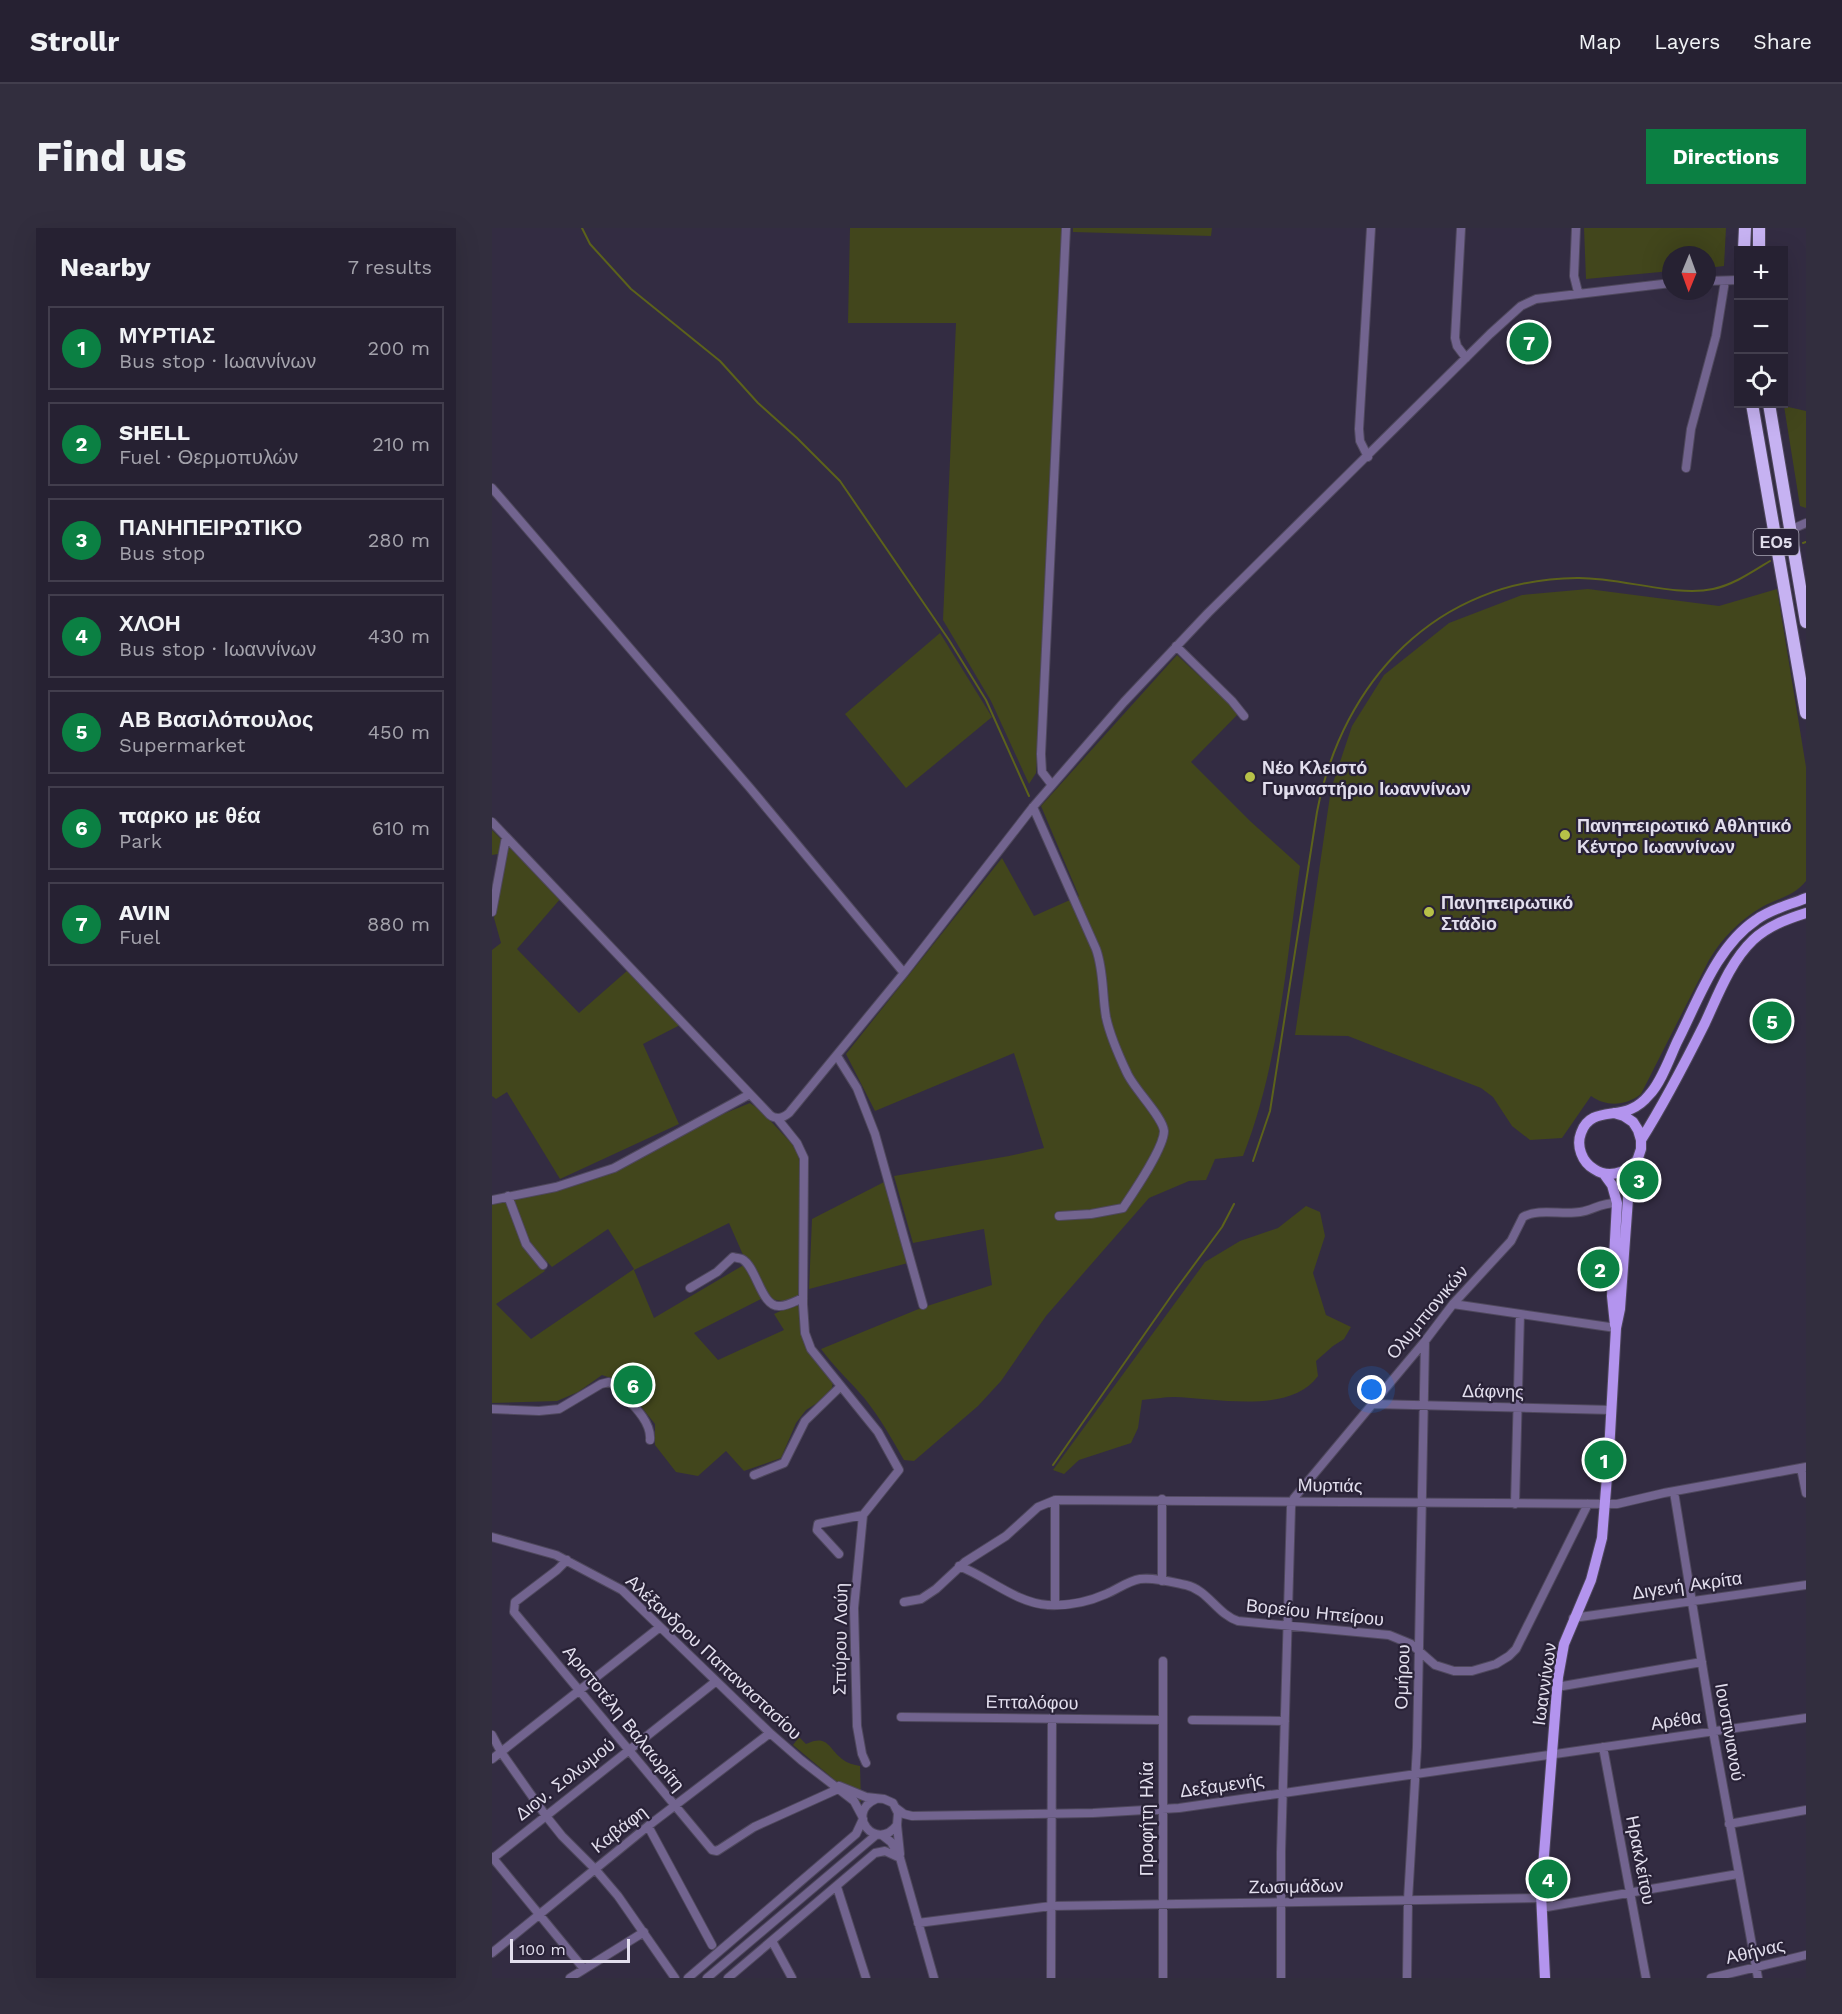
<!DOCTYPE html>
<meta charset="utf-8">
<style>
body{margin:0;font-family:"Work Sans",sans-serif;background:#322e3e;color:#f1f3f6}
.controls{position:absolute;right:18px;top:18px;display:grid;overflow:hidden;border-radius:0px;box-shadow:0 6px 24px #0002}
.controls button{width:54px;height:54px;display:grid;place-items:center;padding:0;border:0;border-bottom:2px solid #423e4d;background:#262132;color:#f1f3f6;font:30px sans-serif}
.compass{position:absolute;left:1170px;top:18px;width:54px;height:54px;border-radius:50%;background:#262132;box-shadow:0 6px 24px #0002;rotate:181deg}
.scale{position:absolute;left:18px;bottom:15px;width:120px;box-sizing:border-box;padding-left:6px;border:3px solid #e2deed;border-top:0;font-size:16px;line-height:21px;white-space:nowrap;color:#e2deed;-webkit-text-stroke:4px #292237;paint-order:stroke}
.you{position:absolute;left:880px;top:1162px;width:21px;height:21px;margin:-15px;border:4px solid #fff;border-radius:50%;background:#1a73e8;box-shadow:0 0 0 9px #1a73e833}
.badge{display:grid;place-items:center;width:39px;height:39px;border-radius:50%;background:#0b8043;color:#fff;font-size:20px;font-weight:700}
.pin{position:absolute;translate:-50% -50%;border:3px solid #fff;box-shadow:0 2px 6px #0006}
.list{margin:0;padding:0;list-style:none}
h2{display:flex;justify-content:space-between;align-items:center;height:78px;margin:0;padding:0 24px;font-size:26px}
h2 small{font-size:20px;font-weight:400;color:#a4a3ac}
.list li{display:grid;grid-template-columns:39px 1fr auto;gap:18px;align-items:center;box-sizing:border-box;height:84px;margin:0 12px 12px;padding:0 12px;border:2px solid #423e4d;border-radius:0px}
.list b{display:block;font-size:22px;white-space:nowrap}
.list p{margin:0;font-size:20px;white-space:nowrap;color:#a4a3ac}
.list em{font-size:20px;font-style:normal;color:#a4a3ac}
.icon{flex:none;width:33px;height:33px;fill:none;stroke:currentColor;stroke-width:2;stroke-linecap:round;stroke-linejoin:round}
.map{position:relative;flex:none;width:1314px;height:1750px;overflow:hidden;border-radius:0px}
header{display:flex;align-items:center;gap:36px;box-sizing:border-box;height:84px;padding:0 30px;background:#262132;border-bottom:2px solid #423e4d}
header strong{font-size:28px}
nav{display:flex;gap:33px;margin-inline-start:auto;font-size:21px}
.intro{display:flex;align-items:center;justify-content:space-between;box-sizing:border-box;height:144px;padding:0 36px}
h1{margin:0;font-size:42px}
.button{padding:15px 27px;border-radius:0px;background:#0b8043;color:#fff;font-size:21px;font-weight:700}
main{display:flex;gap:36px;padding:0 36px}
aside{flex:1;background:#262132;border-radius:0px;box-shadow:0 6px 24px #0002}
.map>svg:first-child{display:block}
.green{fill:#42461c}
.lines{fill:none;stroke-linecap:round;stroke-linejoin:round}
.stream{stroke:#5c621b;stroke-width:2}
.minor-casing{stroke:#4f485d;stroke-width:10}
.major-casing{stroke:#4f485d;stroke-width:12}
.highway-casing{stroke:#4f485d;stroke-width:14}
.minor{stroke:#72648f;stroke-width:8}
.major{stroke:#b394ee;stroke-width:10}
.highway{stroke:#c6b2f2;stroke-width:12}
.poi-dot{fill:#b7c148;stroke:#292237;stroke-width:2}
.labels{text-anchor:middle;dominant-baseline:central;stroke-width:4.5;stroke-linejoin:round;paint-order:stroke}
.shield{fill:#292237;stroke:#aaa6b6;stroke-width:1.5}
.shield-label{font-size:16px;font-weight:bold;fill:#e2deed}
.poi-label{font-size:18px;font-weight:bold;fill:#e2deed;stroke:#292237;text-anchor:start}
.street-label{font-size:18px;fill:#e2deed;stroke:#292237}
</style>
<header>
<strong>Strollr</strong>
<nav><a>Map</a><a>Layers</a><a>Share</a></nav>
</header>
<div class="intro"><h1>Find us</h1><a class="button">Directions</a></div>
<main>
<aside>
<h2>Nearby<small>7 results</small></h2>
<ul class="list">
<li><span class="badge">1</span><div><b>ΜΥΡΤΙΑΣ</b><p>Bus stop · Ιωαννίνων</p></div><em>200 m</em></li>
<li><span class="badge">2</span><div><b>SHELL</b><p>Fuel · Θερμοπυλών</p></div><em>210 m</em></li>
<li><span class="badge">3</span><div><b>ΠΑΝΗΠΕΙΡΩΤΙΚΟ</b><p>Bus stop</p></div><em>280 m</em></li>
<li><span class="badge">4</span><div><b>ΧΛΟΗ</b><p>Bus stop · Ιωαννίνων</p></div><em>430 m</em></li>
<li><span class="badge">5</span><div><b>ΑΒ Βασιλόπουλος</b><p>Supermarket</p></div><em>450 m</em></li>
<li><span class="badge">6</span><div><b>παρκο με θέα</b><p>Park</p></div><em>610 m</em></li>
<li><span class="badge">7</span><div><b>AVIN</b><p>Fuel</p></div><em>880 m</em></li>
</ul>
</aside>
<div class="map">
<svg width="1314" height="1750" viewBox="0 0 1314 1750">
<rect width="100%" height="100%" fill="#332c42"/>
<path class="green" d="M 358,0 L 570,0 L 545,529 L 544,545 L 537,556 L 499,473 L 451,392 L 464,95 L 356,95 Z
M 581,0 L 720,0 L 719,8 L 581,4 Z
M 1092,0 L 1234,0 L 1232,38 L 1215,40 L 1215,27 L 1179,27 L 1179,43 L 1094,51 Z
M 1292,178 L 1314,183 L 1314,280 L 1308,278 Z
M 1096,361 L 1227,378 L 1285,361 L 1314,539 L 1314,653 C 1302,668 1287,670 1270,679 C 1248,692 1230,710 1217,732 L 1149,866 C 1134,878 1114,879 1099,868 L 1070,910 L 1038,912 L 1020,898 L 1001,869 L 989,860 L 856,808 L 803,807 L 839,561 L 860,498 L 892,447 L 957,395 L 1030,367 Z
M 448,405 L 500,489 L 414,560 L 353,486 Z
M 685,427 L 747,485 L 699,534 L 758,593 L 808,638 C 794,736 787,836 751,928 L 723,931 L 714,952 L 697,953 L 657,970 L 554,1088 L 509,1153 L 486,1178 L 422,1233 L 412,1232 C 400,1211 388,1190 373,1171 C 359,1154 342,1139 329,1121 L 429,1080 L 500,1057 L 492,1001 L 421,1015 L 402,948 L 517,928 L 552,920 L 522,825 L 383,883 L 354,826 L 510,630 L 542,688 L 587,668 L 549,578 Z
M 0,602 L 9,611 L 6,626 L 0,627 Z
M 17,617 L 69,670 L 25,721 L 87,785 L 136,742 L 188,797 L 151,816 L 187,896 L 68,951 L 15,864 L 4,871 L 0,868 L 0,722 L 9,715 L 2,690 L 12,628 Z
M 258,875 L 268,882 L 305,921 L 309,942 L 308,1068 L 290,1073 L 279,1071 L 259,1033 L 252,1029 L 237,995 L 142,1042 L 162,1090 L 255,1035 L 271,1070 L 202,1105 L 226,1132 L 292,1102 L 282,1086 L 308,1074 L 316,1123 L 341,1154 L 340,1160 L 325,1175 L 314,1182 L 304,1195 L 289,1230 L 252,1243 L 234,1223 L 206,1248 L 184,1244 L 163,1217 L 163,1196 L 147,1176 L 144,1178 L 119,1150 L 110,1147 L 86,1164 L 65,1173 L 0,1175 L 0,976 L 14,974 L 31,1017 L 53,1043 L 4,1076 L 39,1111 L 142,1041 L 116,1001 L 60,1039 L 37,1015 L 20,971 L 66,963 L 124,944 L 219,891 Z
M 394,953 L 416,1035 L 317,1061 L 320,991 Z
M 814,978 L 828,984 L 833,1008 L 821,1045 L 834,1087 L 859,1099 L 852,1111 L 841,1118 L 824,1133 L 826,1148 C 798,1187 724,1170 682,1169 C 672,1169 661,1171 650,1172 L 646,1200 L 639,1215 L 587,1232 L 572,1246 L 561,1242 L 713,1034 L 748,1013 L 786,1000 Z
M 307,1509 L 314,1516 C 336,1506 336,1520 350,1531 C 355,1535 362,1537 368,1538 L 369,1574 L 301,1517 Z"/>
<g class="lines">
<path class="stream" d="M 90,0 L 98,16 L 139,61 L 228,133 L 266,175 L 305,210 L 348,253 L 457,412 L 494,472 L 537,568
M 1311,315 L 1314,314
M 761,933 L 778,883 L 825,584 C 850,453 945,351 1085,350 C 1127,349 1182,369 1221,361 C 1241,357 1260,344 1278,333
M 561,1237 L 682,1064 L 730,999 L 742,976"/>
<g class="minor-casing">
<path id="minor" d="M 969,0 L 963,110 L 965,118 L 974,130
M 1084,0 L 1082,48 L 1086,64
M 1215,53 L 1246,52
M 876,229 L 868,213 L 867,201 L 879,0
M 1194,240 L 1199,201 L 1224,108 L 1233,53
M 0,260 L 258,560 L 412,745
M 1298,302 L 1314,295
M 684,418 L 740,473 L 752,488
M 560,557 L 550,544 L 549,526 L 574,0
M 541,579 L 604,721 C 612,743 610,766 614,789 C 618,808 627,828 635,845 C 642,861 671,889 672,903 C 672,920 641,965 631,980 L 599,986 L 567,988
M 0,594 L 278,887 C 284,892 291,890 297,885 L 412,745 L 541,579 L 632,474 L 716,385 L 998,106 L 1029,78 L 1044,71 L 1179,55
M 0,684 L 14,609
M 345,828 L 365,860 L 383,906 L 431,1077
M 285,890 L 305,915 L 312,930 L 311,1076 L 313,1105 L 319,1121 L 386,1204 L 407,1242 L 371,1287 L 326,1296 L 325,1302 L 347,1326
M 16,968 L 34,1016 L 51,1037
M 0,972 L 64,959 L 122,940 L 258,866
M 198,1060 L 225,1044 L 241,1029 C 244,1030 248,1030 250,1031 C 265,1039 269,1080 288,1078 C 295,1078 304,1073 311,1070
M 961,1076 L 1124,1100
M 881,1176 L 1120,1182
M 0,1181 L 47,1183 L 67,1181 L 109,1156 L 117,1154 L 122,1157 C 135,1172 160,1191 158,1212
M 1309,1240 L 1314,1265
M 262,1247 L 292,1235 L 313,1193 L 349,1158
M 1182,1264 L 1221,1503 L 1266,1750
M 1023,1276 L 1028,1086
M 371,1287 L 362,1380 L 365,1498 L 370,1526 L 374,1535
M 0,1309 L 64,1327 L 130,1362 L 278,1505 L 309,1532 L 362,1573 L 370,1588
M 75,1332 L 65,1342 L 23,1374 L 22,1384 L 220,1622 L 225,1623 L 262,1599 L 346,1561
M 467,1338 C 496,1349 524,1375 556,1377 C 576,1378 596,1374 614,1366 C 626,1361 636,1353 648,1351 C 662,1349 680,1354 694,1357 C 716,1362 725,1386 746,1393 L 897,1407 L 919,1416 L 943,1437 L 962,1443 L 980,1443 L 1004,1436 L 1017,1428 L 1024,1421 L 1096,1276
M 670,1353 L 670,1271
M 412,1374 L 429,1371 L 444,1361 L 473,1334 L 514,1308 L 546,1279 L 563,1272 L 1125,1276 L 1172,1265 L 1314,1239
M 563,1377 L 563,1272
M 1081,1390 L 1314,1357
M 1065,1459 L 1210,1434
M 409,1489 L 670,1492
M 700,1492 L 793,1493
M 0,1507 L 9,1524 L 54,1588 L 70,1608 L 103,1641 L 126,1668 L 183,1750
M 1111,1519 L 1154,1750
M 0,1531 L 168,1399
M 347,1558 L 374,1569 L 392,1571 L 401,1575 L 406,1585 L 405,1597 L 408,1626
M 384,1571 C 352,1585 384,1625 405,1597
M 404,1580 L 412,1586 L 420,1588 L 601,1585 L 687,1580 L 1314,1490
M 1237,1596 L 1314,1582
M 156,1598 L 220,1717
M 390,1607 L 399,1614 L 408,1630 L 442,1750
M 0,1629 L 92,1741
M 1,1630 L 223,1454
M 345,1659 L 374,1750
M 1049,1680 L 1246,1646
M 426,1695 L 559,1678 L 1049,1670
M 280,1713 L 300,1750
M 0,1725 L 156,1598 L 278,1505
M 78,1750 L 152,1704
M 196,1750 L 364,1606 L 371,1591
M 215,1750 L 384,1607
M 236,1750 L 383,1625 L 393,1623 L 408,1630
M 559,1750 L 560,1490
M 671,1750 L 671,1433
M 789,1750 L 789,1624 L 799,1279 L 802,1270 L 933,1113 L 961,1076 L 1019,1013 L 1031,989 C 1046,980 1070,987 1088,984 C 1102,982 1107,975 1125,975
M 915,1750 L 916,1672 L 925,1519 L 933,1113
M 1219,1750 L 1314,1727"/>
</g>
<g class="major-casing">
<path id="major" d="M 1149,912 C 1173,874 1193,835 1213,795 C 1226,767 1238,734 1261,712 C 1276,698 1295,691 1314,685
M 1143,934 C 1133,946 1115,950 1102,941 C 1090,934 1084,918 1089,905 C 1097,881 1121,889 1139,881 C 1146,878 1153,872 1157,867 C 1169,855 1178,829 1185,814 C 1206,773 1224,719 1264,692 C 1279,681 1297,677 1314,670
M 1112,946 L 1120,957 L 1125,975 L 1120,1068 L 1123,1097
M 1053,1750 L 1049,1665 L 1066,1449 L 1072,1416 L 1099,1352 L 1110,1310 L 1117,1224 L 1124,1100 L 1128,1081 L 1137,957 L 1149,921 L 1149,912 L 1146,902 L 1141,894 L 1132,888 L 1122,885"/>
</g>
<g class="highway-casing">
<path id="highway" d="M 1252,22 L 1253,0
M 1267,22 L 1267,0
M 1260,176 L 1314,485
M 1277,176 L 1314,394"/>
</g>
<use href="#minor" class="minor"/>
<use href="#major" class="major"/>
<use href="#highway" class="highway"/>
</g>
<g class="poi-dot">
<circle cx="758" cy="549" r="6"/>
<circle cx="1073" cy="607" r="6"/>
<circle cx="937" cy="684" r="6"/>
</g>
<g class="labels">
<rect class="shield" x="1261.5" y="301" width="45" height="26" rx="4.5"/>
<g class="shield-label">
<text x="1284" y="314">ΕΟ5</text>
</g>
<g class="poi-label">
<text x="770" y="539">Νέο Κλειστό<tspan x="770" dy="21">Γυμναστήριο Ιωαννίνων</tspan></text>
<text x="1085" y="597">Πανηπειρωτικό Αθλητικό<tspan x="1085" dy="21">Κέντρο Ιωαννίνων</tspan></text>
<text x="949" y="674">Πανηπειρωτικό<tspan x="949" dy="21">Στάδιο</tspan></text>
</g>
<g class="street-label">
<text transform="translate(935 1084) rotate(-50)">Ολυμπιονικών</text>
<text transform="translate(1001 1163) rotate(1)">Δάφνης</text>
<text transform="translate(838 1257) rotate(1)">Μυρτιάς</text>
<text transform="translate(1195 1357) rotate(-8)">Διγενή Ακρίτα</text>
<text transform="translate(823 1384) rotate(6)">Βορείου Ηπείρου</text>
<text transform="translate(348 1411) rotate(-89)">Σπύρου Λούη</text>
<text transform="translate(222 1429) rotate(43)">Αλέξανδρου Παπαναστασίου</text>
<text transform="translate(910 1449) rotate(-88)">Ομήρου</text>
<text transform="translate(1052 1456) rotate(-82)">Ιωαννίνων</text>
<text transform="translate(540 1474) rotate(1)">Επταλόφου</text>
<text transform="translate(132 1490) rotate(51)">Αριστοτέλη Βαλαωρίτη</text>
<text transform="translate(1184 1492) rotate(-8)">Αρέθα</text>
<text transform="translate(1238 1504) rotate(80)">Ιουστινιανού</text>
<text transform="translate(73 1551) rotate(-38)">Διον. Σολωμού</text>
<text transform="translate(730 1557) rotate(-8)">Δεξαμενής</text>
<text transform="translate(654 1591) rotate(-90)">Προφήτη Ηλία</text>
<text transform="translate(127 1601) rotate(-38)">Καβάφη</text>
<text transform="translate(1149 1632) rotate(79)">Ηρακλείτου</text>
<text transform="translate(804 1658) rotate(-1)">Ζωσιμάδων</text>
<text transform="translate(1263 1723) rotate(-13)">Αθήνας</text>
</g>
</g>
</svg>
<div class="controls">
<button>+</button>
<button>−</button>
<button><svg class="icon" aria-label="locate" viewBox="0 0 24 24"><circle cx="12" cy="12" r="6"/><path d="M12 2v4M12 18v4M2 12h4M18 12h4"/></svg></button>
</div>
<svg class="compass" viewBox="-18 -18 36 36"><path d="M0-13l5 13h-10z" fill="#e53935"/><path d="M0 13l5-13h-10z" fill="#a4a3ac"/></svg>
<div class="scale">100 m</div>
<div class="you"></div>
<div class="pin badge" style="left:1112px;top:1232px">1</div>
<div class="pin badge" style="left:1108px;top:1041px">2</div>
<div class="pin badge" style="left:1147px;top:952px">3</div>
<div class="pin badge" style="left:1056px;top:1651px">4</div>
<div class="pin badge" style="left:1280px;top:793px">5</div>
<div class="pin badge" style="left:141px;top:1157px">6</div>
<div class="pin badge" style="left:1037px;top:114px">7</div>
</div>
</main>
